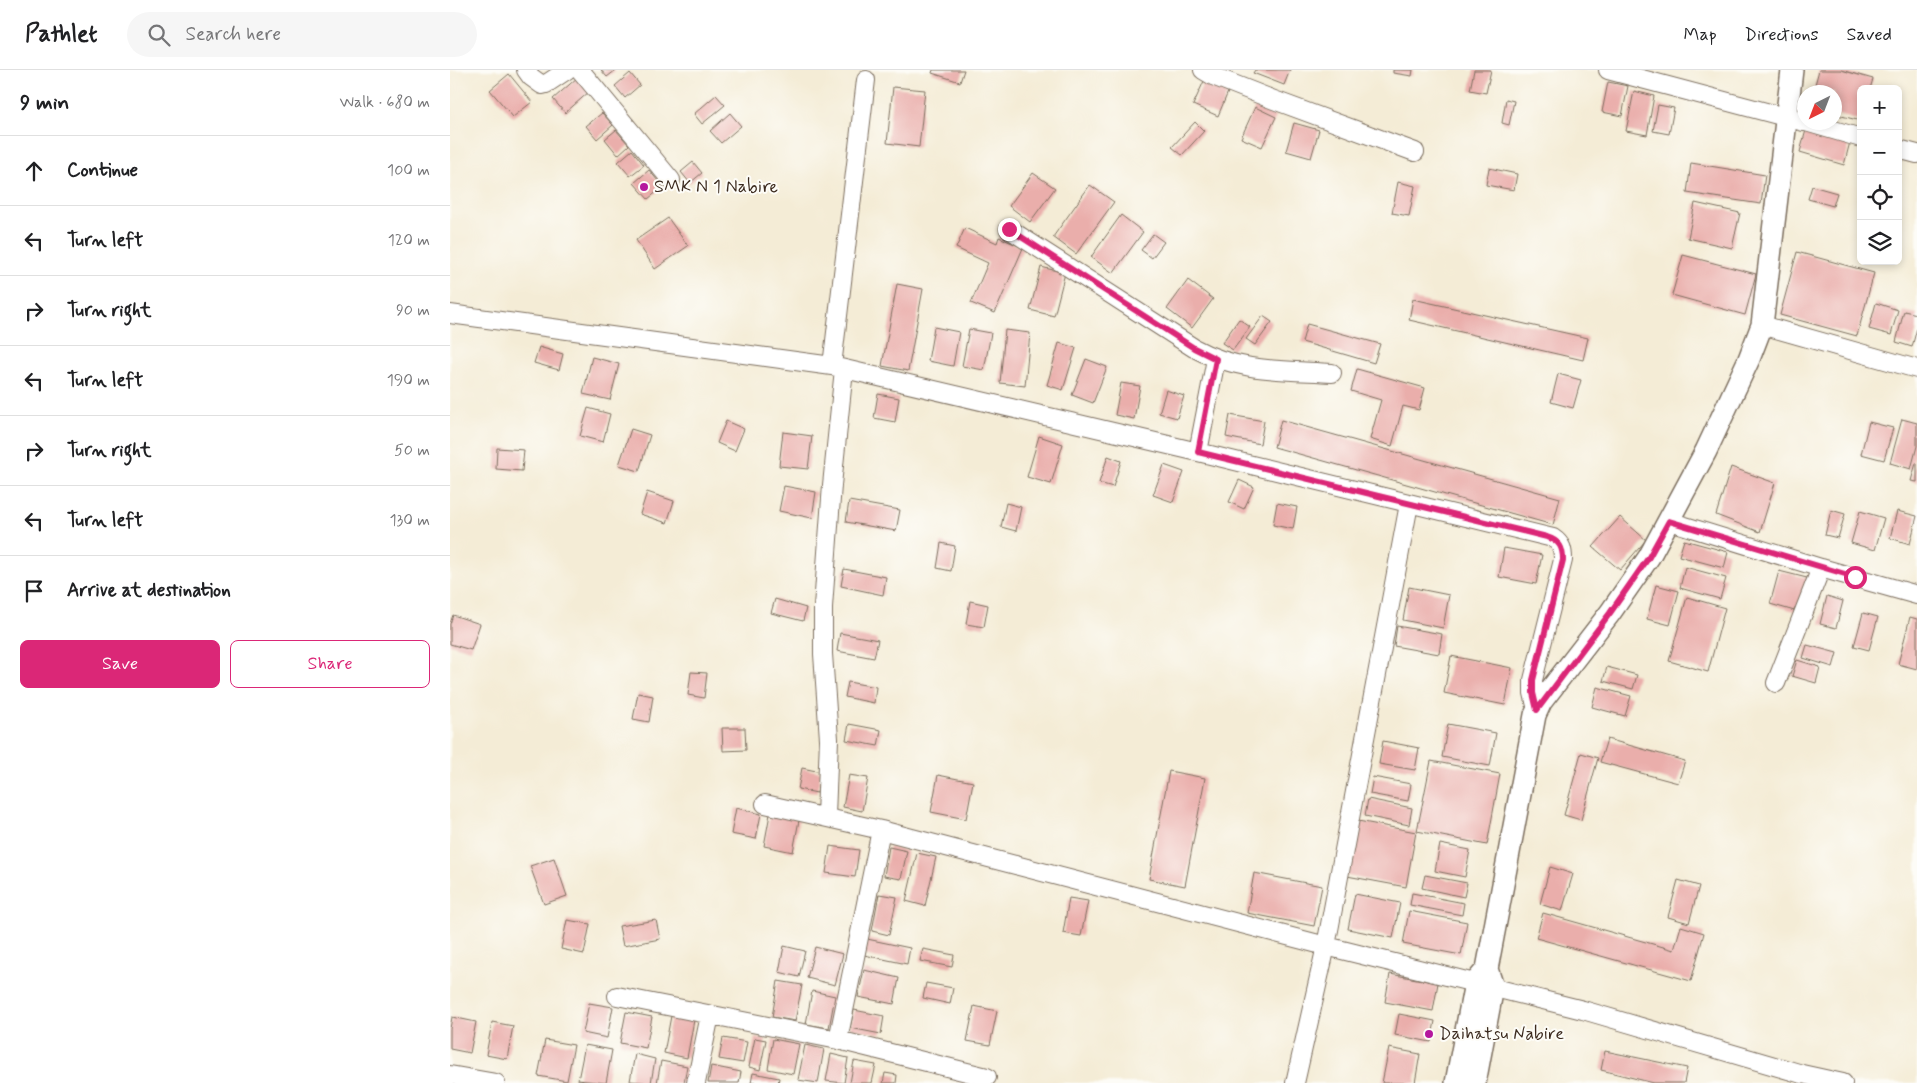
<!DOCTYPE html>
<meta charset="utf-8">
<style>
body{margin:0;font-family:Mynerve,sans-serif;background:#f6f6f6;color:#202124}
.controls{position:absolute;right:15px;top:15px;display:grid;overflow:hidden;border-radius:8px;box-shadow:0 2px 8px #0003}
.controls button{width:45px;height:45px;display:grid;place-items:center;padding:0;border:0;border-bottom:1px solid #e0e0e0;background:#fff;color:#202124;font:25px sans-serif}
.compass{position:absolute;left:1347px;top:15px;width:45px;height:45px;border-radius:50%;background:#fff;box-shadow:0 2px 8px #0003;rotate:222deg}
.stop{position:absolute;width:15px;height:15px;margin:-11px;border:4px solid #db2777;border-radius:50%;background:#fff}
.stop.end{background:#db2777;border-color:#fff;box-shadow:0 1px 5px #0008}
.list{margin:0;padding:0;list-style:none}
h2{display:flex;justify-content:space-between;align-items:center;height:65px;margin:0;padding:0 20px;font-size:21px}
h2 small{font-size:16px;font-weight:400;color:#757577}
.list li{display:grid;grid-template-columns:32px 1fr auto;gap:15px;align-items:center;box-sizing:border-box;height:70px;padding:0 20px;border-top:1px solid #e0e0e0}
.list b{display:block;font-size:19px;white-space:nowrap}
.list em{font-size:16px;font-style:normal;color:#757577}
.actions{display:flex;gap:10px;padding:15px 20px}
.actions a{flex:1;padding:11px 0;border:1px solid #db2777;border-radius:8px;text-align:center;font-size:18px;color:#db2777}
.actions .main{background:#db2777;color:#fff}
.icon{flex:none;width:28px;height:28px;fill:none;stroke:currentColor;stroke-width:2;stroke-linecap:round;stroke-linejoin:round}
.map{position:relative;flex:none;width:1467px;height:1013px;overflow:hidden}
header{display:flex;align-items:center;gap:30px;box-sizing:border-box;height:70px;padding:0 25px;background:#fff;border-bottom:1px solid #e0e0e0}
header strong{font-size:24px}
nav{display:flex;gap:28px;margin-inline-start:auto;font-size:18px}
.search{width:350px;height:45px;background:#f6f6f6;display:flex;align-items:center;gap:12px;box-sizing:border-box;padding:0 18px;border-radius:28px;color:#757577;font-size:19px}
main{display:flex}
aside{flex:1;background:#fff}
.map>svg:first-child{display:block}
.building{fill:#eaaeab}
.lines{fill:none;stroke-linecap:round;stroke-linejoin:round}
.minor-casing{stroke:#7c6e5e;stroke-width:20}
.major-casing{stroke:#7c6e5e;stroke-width:24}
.minor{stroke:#fff;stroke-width:18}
.major{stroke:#fff;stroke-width:21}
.route{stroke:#db2777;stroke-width:6}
.poi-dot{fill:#b5179e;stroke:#fdfcf7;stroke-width:2}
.labels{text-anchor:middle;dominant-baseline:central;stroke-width:4;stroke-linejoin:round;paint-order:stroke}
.poi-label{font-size:18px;fill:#3b2a1e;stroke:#fdfcf7;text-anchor:start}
</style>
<header>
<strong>Pathlet</strong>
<div class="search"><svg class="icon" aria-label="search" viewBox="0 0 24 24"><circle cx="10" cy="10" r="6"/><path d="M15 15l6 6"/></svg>Search here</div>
<nav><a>Map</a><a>Directions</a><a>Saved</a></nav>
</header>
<main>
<aside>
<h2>9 min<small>Walk · 680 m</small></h2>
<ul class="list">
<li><svg class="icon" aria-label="ahead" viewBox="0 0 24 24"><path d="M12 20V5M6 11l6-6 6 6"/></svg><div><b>Continue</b></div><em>100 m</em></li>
<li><svg class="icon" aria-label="left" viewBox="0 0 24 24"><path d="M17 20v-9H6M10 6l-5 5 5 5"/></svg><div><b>Turn left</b></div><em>120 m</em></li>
<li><svg class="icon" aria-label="right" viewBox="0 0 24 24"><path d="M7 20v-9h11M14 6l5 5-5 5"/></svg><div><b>Turn right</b></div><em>90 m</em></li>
<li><svg class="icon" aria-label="left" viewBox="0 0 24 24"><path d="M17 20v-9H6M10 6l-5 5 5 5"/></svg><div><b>Turn left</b></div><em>190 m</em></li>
<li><svg class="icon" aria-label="right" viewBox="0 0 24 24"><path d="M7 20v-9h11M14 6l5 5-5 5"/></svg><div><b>Turn right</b></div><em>50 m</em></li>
<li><svg class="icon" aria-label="left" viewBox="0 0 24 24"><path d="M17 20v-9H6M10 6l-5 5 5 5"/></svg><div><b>Turn left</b></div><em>130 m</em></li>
<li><svg class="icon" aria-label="arrive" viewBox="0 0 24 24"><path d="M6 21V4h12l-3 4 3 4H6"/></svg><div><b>Arrive at destination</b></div></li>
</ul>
<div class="actions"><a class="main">Save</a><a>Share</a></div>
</aside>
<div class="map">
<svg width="1467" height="1013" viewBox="0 0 1467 1013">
<rect width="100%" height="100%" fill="#fdfcf7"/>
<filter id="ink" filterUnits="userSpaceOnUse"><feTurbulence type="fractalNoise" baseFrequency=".02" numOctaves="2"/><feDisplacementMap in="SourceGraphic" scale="10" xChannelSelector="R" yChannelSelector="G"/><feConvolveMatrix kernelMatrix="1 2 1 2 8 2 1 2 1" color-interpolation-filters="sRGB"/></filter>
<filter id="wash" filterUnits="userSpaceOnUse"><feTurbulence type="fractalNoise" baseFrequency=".0096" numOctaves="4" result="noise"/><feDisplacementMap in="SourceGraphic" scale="20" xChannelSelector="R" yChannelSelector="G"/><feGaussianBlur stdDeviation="1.12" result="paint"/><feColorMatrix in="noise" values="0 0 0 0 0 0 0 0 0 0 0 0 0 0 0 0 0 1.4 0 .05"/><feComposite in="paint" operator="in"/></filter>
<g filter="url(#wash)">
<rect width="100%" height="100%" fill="#f4ecd6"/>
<g id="blocks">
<path class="building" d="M 151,0 L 166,0 L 157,7 Z
M 483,0 L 514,0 L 510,12 L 482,3 Z
M 805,0 L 840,0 L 834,15 L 803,3 Z
M 943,0 L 963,0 L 962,6 L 943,3 Z
M 1024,0 L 1041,0 L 1036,23 L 1020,20 Z
M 1369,0 L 1391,0 L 1423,9 L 1420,19 L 1411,19 L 1411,51 L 1384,44 L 1384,22 L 1363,22 Z
M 180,3 L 190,15 L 175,28 L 165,16 Z
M 59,4 L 82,32 L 63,47 L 40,20 Z
M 128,7 L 140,21 L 115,43 L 103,29 Z
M 754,11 L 778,22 L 768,46 L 743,35 Z
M 1158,12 L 1178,16 L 1172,46 L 1152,42 Z
M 443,17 L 475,20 L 469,77 L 437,73 Z
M 1184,21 L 1204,26 L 1197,65 L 1176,61 Z
M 266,25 L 275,35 L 252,54 L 244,44 Z
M 1056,29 L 1064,31 L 1059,55 L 1052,53 Z
M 1208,35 L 1224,38 L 1219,64 L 1203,61 Z
M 805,37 L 826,47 L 812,77 L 791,68 Z
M 152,43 L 163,55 L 147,69 L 136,56 Z
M 280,43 L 291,56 L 271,73 L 260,61 Z
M 745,52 L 754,61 L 732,85 L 722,77 Z
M 844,53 L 869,60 L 861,88 L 836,81 Z
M 166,60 L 179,75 L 168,85 L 155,69 Z
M 1356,60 L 1400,72 L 1394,95 L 1350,82 Z
M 182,80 L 194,95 L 180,106 L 168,92 Z
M 243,92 L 252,103 L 240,113 L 231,102 Z
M 1241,93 L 1315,105 L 1311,134 L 1237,123 Z
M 1039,98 L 1067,104 L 1064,120 L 1036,115 Z
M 199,100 L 213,117 L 198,129 L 184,113 Z
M 583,103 L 605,118 L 580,152 L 559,136 Z
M 948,112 L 965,116 L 959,146 L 942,143 Z
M 640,115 L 664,132 L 626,184 L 603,167 Z
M 1362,116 L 1387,123 L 1383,136 L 1358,129 Z
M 1245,133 L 1290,143 L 1282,178 L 1238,168 Z
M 671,145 L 693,162 L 663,203 L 641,187 Z
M 218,148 L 238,176 L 205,199 L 186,170 Z
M 515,158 L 547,173 L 549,167 L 573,178 L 545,243 L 521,233 L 538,193 L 506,178 Z
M 703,164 L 714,172 L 702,188 L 691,180 Z
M 1347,182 L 1424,203 L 1407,266 L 1330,245 Z
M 1233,185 L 1306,204 L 1295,245 L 1222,225 Z
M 591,197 L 615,203 L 604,246 L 580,240 Z
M 738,210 L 763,229 L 742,258 L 717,239 Z
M 447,214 L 473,219 L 458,301 L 432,296 Z
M 963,229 L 1138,268 L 1133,290 L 959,250 Z
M 1426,233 L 1448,240 L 1441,265 L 1419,259 Z
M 1454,241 L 1467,244 L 1467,258 L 1462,277 L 1446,272 Z
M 813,246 L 822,252 L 805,275 L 796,269 Z
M 789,249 L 800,257 L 783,280 L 772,273 Z
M 857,254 L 930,274 L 924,293 L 852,272 Z
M 484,257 L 509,262 L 503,296 L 478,291 Z
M 519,259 L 541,263 L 534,300 L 512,296 Z
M 555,260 L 580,263 L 575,316 L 550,313 Z
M 609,273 L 626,278 L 613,320 L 597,315 Z
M 89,277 L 113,284 L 109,300 L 84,293 Z
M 142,287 L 169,294 L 160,330 L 133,324 Z
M 636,289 L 657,297 L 643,333 L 622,325 Z
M 907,299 L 975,318 L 969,340 L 953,336 L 942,376 L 920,369 L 931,330 L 901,321 Z
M 1108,304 L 1131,310 L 1123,338 L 1101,332 Z
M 671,313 L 690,316 L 684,349 L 665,345 Z
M 716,320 L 734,326 L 727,348 L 709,343 Z
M 428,324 L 449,328 L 445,352 L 424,348 Z
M 138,338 L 160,344 L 153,372 L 130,366 Z
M 780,345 L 814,351 L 810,374 L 776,367 Z
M 1452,349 L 1467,353 L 1467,376 L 1461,399 L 1440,393 Z
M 831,350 L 1110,428 L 1103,455 L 824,377 Z
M 276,351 L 294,359 L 285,381 L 267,373 Z
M 1419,352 L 1443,358 L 1434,390 L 1411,384 Z
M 181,359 L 200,365 L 189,401 L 169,395 Z
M 333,362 L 362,366 L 358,399 L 329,396 Z
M 589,366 L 613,374 L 601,414 L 577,407 Z
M 47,378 L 74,380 L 72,401 L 46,399 Z
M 658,386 L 671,391 L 663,417 L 649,413 Z
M 1466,393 L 1467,393 L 1467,412 L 1461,411 Z
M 714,395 L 734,402 L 723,432 L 703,425 Z
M 1281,397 L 1325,413 L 1310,462 L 1266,445 Z
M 789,410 L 804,417 L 794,439 L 779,432 Z
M 334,416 L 366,422 L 362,448 L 329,441 Z
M 197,422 L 224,431 L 217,453 L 190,444 Z
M 399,431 L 450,440 L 446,461 L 396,452 Z
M 556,433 L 571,437 L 566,461 L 551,457 Z
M 827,433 L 847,437 L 843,459 L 823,455 Z
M 1381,440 L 1395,444 L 1388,468 L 1375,465 Z
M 1410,441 L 1434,448 L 1425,480 L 1401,473 Z
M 1447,441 L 1467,446 L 1460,474 L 1440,468 Z
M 1170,447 L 1196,470 L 1170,500 L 1143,477 Z
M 1234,470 L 1278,482 L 1274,498 L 1229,486 Z
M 491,473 L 505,476 L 501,501 L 487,498 Z
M 1054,478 L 1092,485 L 1086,514 L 1049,507 Z
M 1235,497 L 1276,508 L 1270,529 L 1230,518 Z
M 394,499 L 436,507 L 433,525 L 391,516 Z
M 1329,501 L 1357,508 L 1348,542 L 1320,534 Z
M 1206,515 L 1229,521 L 1220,555 L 1197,549 Z
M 959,517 L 999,525 L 993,558 L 953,550 Z
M 1377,526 L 1393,531 L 1386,558 L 1370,554 Z
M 1237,527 L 1275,538 L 1258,602 L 1219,591 Z
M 325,529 L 356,538 L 353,551 L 321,543 Z
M 520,531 L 538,535 L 534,557 L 516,554 Z
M 1413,543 L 1428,547 L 1419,580 L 1404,576 Z
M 3,545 L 30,554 L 21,580 L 0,574 L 0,554 Z
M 1460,547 L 1467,549 L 1467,599 L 1448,594 Z
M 947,556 L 992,564 L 989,584 L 944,576 Z
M 390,563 L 428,570 L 424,588 L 387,581 Z
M 1357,575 L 1387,583 L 1383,597 L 1353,588 Z
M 1001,586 L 1062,598 L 1055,635 L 994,623 Z
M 1347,590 L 1370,597 L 1366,613 L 1342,606 Z
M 1157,597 L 1187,605 L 1183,619 L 1153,611 Z
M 241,602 L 257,603 L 254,628 L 238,625 Z
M 398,612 L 426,617 L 424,633 L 395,627 Z
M 1147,617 L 1181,626 L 1175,646 L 1142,637 Z
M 188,623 L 203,626 L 199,652 L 183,649 Z
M 399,654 L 431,660 L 428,676 L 396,670 Z
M 998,654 L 1046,663 L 1040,696 L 992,687 Z
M 272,658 L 295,658 L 296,680 L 273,681 Z
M 1157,669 L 1235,691 L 1228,713 L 1150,692 Z
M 933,671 L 969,678 L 965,700 L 929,694 Z
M 1131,683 L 1148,688 L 1131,750 L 1114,745 Z
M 981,691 L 1050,704 L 1037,775 L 967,761 Z
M 352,698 L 371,702 L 367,723 L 348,719 Z
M 719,701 L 755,708 L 735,816 L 699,809 Z
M 399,705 L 418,708 L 412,741 L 393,737 Z
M 488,705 L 523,712 L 516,749 L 481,742 Z
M 923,707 L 961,714 L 958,731 L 920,724 Z
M 918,729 L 962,738 L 959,755 L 915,746 Z
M 286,738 L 311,744 L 306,769 L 281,764 Z
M 320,744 L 349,750 L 343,782 L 314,776 Z
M 908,751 L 966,762 L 956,817 L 897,806 Z
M 990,774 L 1020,780 L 1015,807 L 985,801 Z
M 380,776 L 409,780 L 405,807 L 376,803 Z
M 439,777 L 457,781 L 451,809 L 434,806 Z
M 467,783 L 486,787 L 475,836 L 456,831 Z
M 104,788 L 117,826 L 94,834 L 80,796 Z
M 1100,797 L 1123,804 L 1112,841 L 1090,834 Z
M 804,803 L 872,816 L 864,856 L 797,843 Z
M 975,805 L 1017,813 L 1014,827 L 972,818 Z
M 1228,810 L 1249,816 L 1239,853 L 1218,847 Z
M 962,823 L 1014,833 L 1012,845 L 960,835 Z
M 429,824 L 447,827 L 439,865 L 422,861 Z
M 905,824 L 950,833 L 943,868 L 898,859 Z
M 619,828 L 638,831 L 631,866 L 613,863 Z
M 959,841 L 1017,852 L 1011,885 L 953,874 Z
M 1093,843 L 1224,880 L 1231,856 L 1254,863 L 1241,911 L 1086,868 Z
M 117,850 L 140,854 L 134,884 L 111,879 Z
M 206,850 L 210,869 L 173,876 L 169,856 Z
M 417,869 L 460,878 L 457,894 L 414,885 Z
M 334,876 L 355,881 L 349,907 L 329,902 Z
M 365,877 L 393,884 L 385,915 L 357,908 Z
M 473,879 L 504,885 L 502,897 L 470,891 Z
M 414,900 L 449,908 L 444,934 L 408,927 Z
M 940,904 L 988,913 L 983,941 L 935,932 Z
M 328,911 L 352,915 L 345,951 L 322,947 Z
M 476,913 L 503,918 L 500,934 L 473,928 Z
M 362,921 L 385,926 L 379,958 L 356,954 Z
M 139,933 L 163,937 L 157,968 L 133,963 Z
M 524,936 L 547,941 L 540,975 L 517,971 Z
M 404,940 L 434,946 L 431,964 L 400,958 Z
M 176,942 L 202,947 L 196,978 L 170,973 Z
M 949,944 L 985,951 L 981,972 L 945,965 Z
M 221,946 L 244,950 L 237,988 L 214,983 Z
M 2,947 L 26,952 L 20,983 L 0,979 L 0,959 Z
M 42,952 L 63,956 L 57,989 L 36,985 Z
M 273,968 L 297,972 L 293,993 L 269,989 Z
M 305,968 L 316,970 L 310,1000 L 299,997 Z
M 323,969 L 349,974 L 343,1004 L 318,999 Z
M 95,970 L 124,975 L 117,1011 L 88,1006 Z
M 135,975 L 162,980 L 156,1013 L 128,1010 Z
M 355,975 L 374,979 L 368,1013 L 348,1010 Z
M 939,978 L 970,984 L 965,1013 L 932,1013 Z
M 1155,981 L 1237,998 L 1234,1013 L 1204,1013 L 1151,1000 Z
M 185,984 L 205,989 L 201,1013 L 180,1011 Z
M 381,984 L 398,988 L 394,1013 L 376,1011 Z
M 211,991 L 237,996 L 234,1013 L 207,1013 Z
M 404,991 L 426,995 L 422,1013 L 400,1013 Z
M 261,996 L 291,1002 L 289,1013 L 258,1013 Z
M 303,1003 L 329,1008 L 328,1013 L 301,1013 Z
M 435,1003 L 447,1005 L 446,1013 L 433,1013 Z"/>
</g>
</g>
<g filter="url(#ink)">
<use href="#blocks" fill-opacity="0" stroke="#7c6e5e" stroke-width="1"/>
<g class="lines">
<g class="minor-casing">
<path id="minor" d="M 76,0 L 81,7 L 92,15 L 96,14 L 117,0
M 130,0 L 221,110
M 753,0 L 763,6 L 824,30 L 965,82
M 1158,0 L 1354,52
M 1356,52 L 1411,68
M 1448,79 L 1467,84
M 559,159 L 744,278 C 787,302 834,300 882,303
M 0,244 L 382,296 L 748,382 L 1103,468 C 1112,474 1113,480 1113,490 L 1083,610 L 1083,623 L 1087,640
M 1312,255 L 1467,299
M 382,296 L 416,10
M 748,382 L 766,289
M 1219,451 L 1371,498 L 1467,525
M 1326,613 L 1371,498
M 315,734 L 431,760 L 876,876 L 1133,940 L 1352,1004 L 1393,1013
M 376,746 L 379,669 L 373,584 L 373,537 L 382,415 L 394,299
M 167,926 L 388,970 L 537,1007
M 388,970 L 431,760
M 0,1005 L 46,1013
M 246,1013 L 260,945
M 845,1013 L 876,876 L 959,434"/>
</g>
<g class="major-casing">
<path id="major" d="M 1006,1013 L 1025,913 L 1037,899
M 1025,1013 L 1043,917 L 1037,899 L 1085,645 L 1091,632 L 1160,543 L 1199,487 L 1256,381 L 1299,289 L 1312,255 L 1342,0"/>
</g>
<use href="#minor" class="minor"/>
<use href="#major" class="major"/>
</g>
</g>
<g class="lines" filter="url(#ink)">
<path class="route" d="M 559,159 L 744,278 L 766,289 L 748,382 L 1097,467 C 1110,471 1113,478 1113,490 L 1083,610 L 1083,623 L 1087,640 L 1160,543 L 1199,487 L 1219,451 L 1405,507"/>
</g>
<g class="poi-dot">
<circle cx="194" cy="117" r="5"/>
<circle cx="979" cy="964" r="5"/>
</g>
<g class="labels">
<g class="poi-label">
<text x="204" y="117">SMK N 1 Nabire</text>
<text x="989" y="964">Daihatsu Nabire</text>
</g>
</g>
</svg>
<div class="controls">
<button>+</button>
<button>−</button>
<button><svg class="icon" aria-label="locate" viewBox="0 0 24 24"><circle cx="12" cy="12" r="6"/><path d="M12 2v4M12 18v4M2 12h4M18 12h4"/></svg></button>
<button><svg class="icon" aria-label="layers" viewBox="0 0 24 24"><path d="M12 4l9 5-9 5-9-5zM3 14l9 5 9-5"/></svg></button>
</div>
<svg class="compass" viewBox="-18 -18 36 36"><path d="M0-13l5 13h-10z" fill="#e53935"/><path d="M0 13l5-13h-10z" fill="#757577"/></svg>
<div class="stop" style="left:1405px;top:507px"></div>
<div class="stop end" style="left:559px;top:159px"></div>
</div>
</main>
